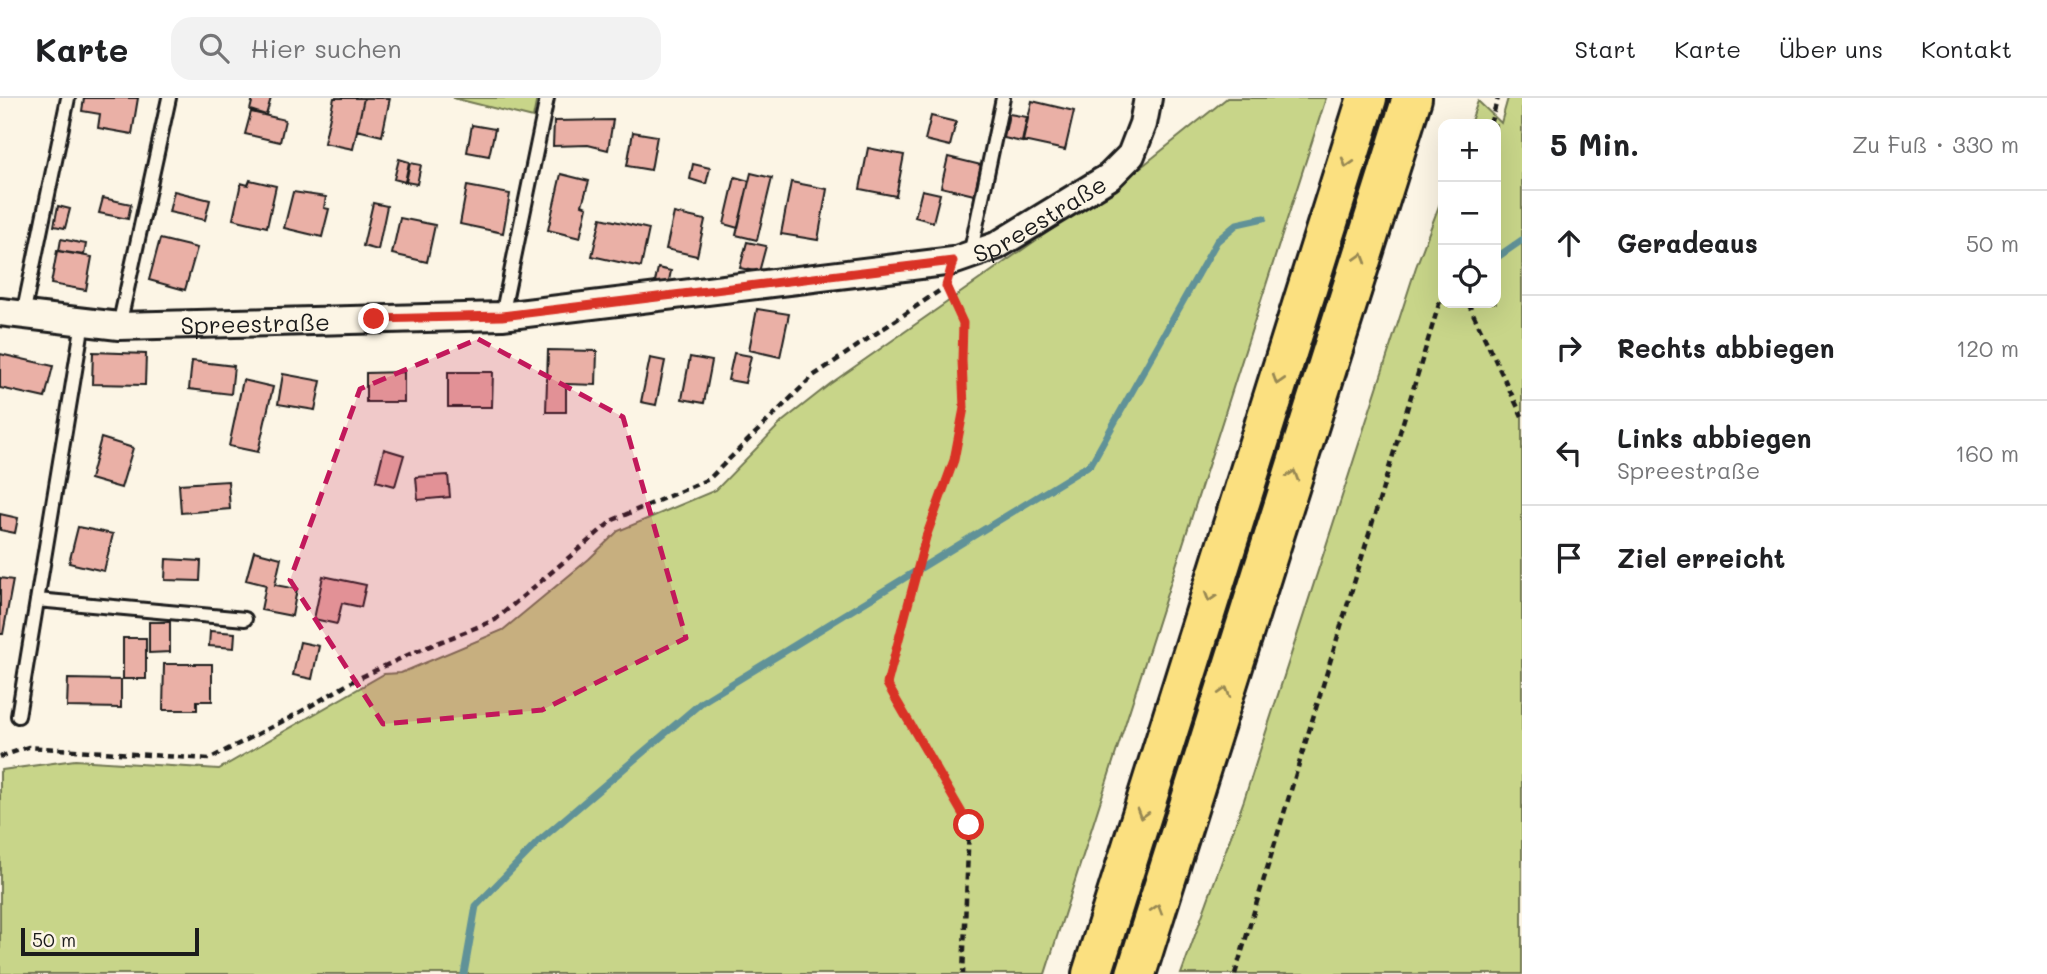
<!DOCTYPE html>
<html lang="de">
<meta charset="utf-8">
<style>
body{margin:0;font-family:Mali,sans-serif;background:#f2f2f2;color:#202124}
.controls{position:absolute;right:21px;top:21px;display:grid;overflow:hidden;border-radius:14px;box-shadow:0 7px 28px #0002}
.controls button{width:63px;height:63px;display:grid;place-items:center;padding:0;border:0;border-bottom:2px solid #e0e0e0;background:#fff;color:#202124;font:35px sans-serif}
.scale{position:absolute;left:21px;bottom:18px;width:178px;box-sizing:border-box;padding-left:7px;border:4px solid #1c1c1c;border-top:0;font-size:19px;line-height:24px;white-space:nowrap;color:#1c1c1c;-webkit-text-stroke:5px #fcf5e5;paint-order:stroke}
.stop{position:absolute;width:21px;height:21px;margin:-16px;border:5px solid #d93025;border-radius:50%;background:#fff}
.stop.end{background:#d93025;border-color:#fff;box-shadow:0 2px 7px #0008}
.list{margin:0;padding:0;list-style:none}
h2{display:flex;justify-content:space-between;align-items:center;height:91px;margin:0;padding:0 28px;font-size:30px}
h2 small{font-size:23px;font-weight:400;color:#757577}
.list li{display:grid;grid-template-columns:46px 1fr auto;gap:21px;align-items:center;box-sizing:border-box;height:105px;padding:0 28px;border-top:2px solid #e0e0e0}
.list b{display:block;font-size:26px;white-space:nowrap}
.list p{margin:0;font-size:23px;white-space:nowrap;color:#757577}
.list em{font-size:23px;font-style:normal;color:#757577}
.icon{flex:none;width:38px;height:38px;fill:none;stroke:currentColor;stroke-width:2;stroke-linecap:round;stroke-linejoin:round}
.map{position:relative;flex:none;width:1522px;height:876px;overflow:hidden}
header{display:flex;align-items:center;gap:42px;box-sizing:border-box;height:98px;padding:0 35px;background:#fff;border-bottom:2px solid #e0e0e0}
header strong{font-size:33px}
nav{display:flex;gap:38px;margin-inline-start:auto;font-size:24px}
.search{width:490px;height:63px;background:#f2f2f2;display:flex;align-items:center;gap:18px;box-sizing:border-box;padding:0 24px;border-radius:21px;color:#757577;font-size:26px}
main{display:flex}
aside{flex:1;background:#fff}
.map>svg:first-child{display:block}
.green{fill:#c8d589;stroke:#727852;stroke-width:2}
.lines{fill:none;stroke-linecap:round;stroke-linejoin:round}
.stream{stroke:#619298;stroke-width:7}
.building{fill:#eab0a6;stroke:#1c1c1c;stroke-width:2}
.service-casing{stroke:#1c1c1c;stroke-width:18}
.minor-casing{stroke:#1c1c1c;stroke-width:32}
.motorway-casing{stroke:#1c1c1c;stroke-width:44}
.path{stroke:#1c1c1c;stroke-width:4.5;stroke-dasharray:7 5;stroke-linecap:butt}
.service{stroke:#fcf5e5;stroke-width:12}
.minor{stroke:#fcf5e5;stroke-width:26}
.motorway{stroke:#fbe080;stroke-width:38}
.oneway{stroke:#978853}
.route{stroke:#d93025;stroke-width:9}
.marked{fill:#c2185b;fill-opacity:0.2;stroke:#c2185b;stroke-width:5;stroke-dasharray:14 9;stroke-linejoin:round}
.labels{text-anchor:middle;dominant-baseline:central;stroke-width:5;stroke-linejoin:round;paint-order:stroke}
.street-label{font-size:24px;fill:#1c1c1c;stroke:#fcf5e5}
</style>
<header>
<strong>Karte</strong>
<div class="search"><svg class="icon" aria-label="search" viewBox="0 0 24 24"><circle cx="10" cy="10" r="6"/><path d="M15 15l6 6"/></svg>Hier suchen</div>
<nav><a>Start</a><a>Karte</a><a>Über uns</a><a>Kontakt</a></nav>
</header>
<main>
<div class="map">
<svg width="1522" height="876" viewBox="0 0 1522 876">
<rect width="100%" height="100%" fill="#fcf5e5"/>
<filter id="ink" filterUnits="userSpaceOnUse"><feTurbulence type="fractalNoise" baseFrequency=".0143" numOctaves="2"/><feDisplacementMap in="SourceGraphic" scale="14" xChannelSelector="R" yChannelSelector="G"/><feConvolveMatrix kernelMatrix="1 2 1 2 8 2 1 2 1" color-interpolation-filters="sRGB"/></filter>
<g filter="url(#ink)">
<path class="green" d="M 453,0 L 537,0 L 533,20 Z
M 1227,0 L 1326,0 L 1045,876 L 0,876 L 0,674 L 2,672 L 75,662 L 219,671 L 384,576 L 401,575 L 503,532 L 589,461 L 618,433 L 716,392 L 783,323 L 830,286 L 1145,66 Z
M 1508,0 L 1522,0 L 1522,876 L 1181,876 L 1244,702 L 1416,169 L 1443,97 L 1443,205 L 1496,205 L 1496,26 L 1470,26 L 1478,3 L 1501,25 Z"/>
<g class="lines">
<path class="stream" d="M 1496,160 L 1522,142
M 464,876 L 476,808 L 540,742 L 702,604 L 1091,366 L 1217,143 L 1237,126 L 1264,120"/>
</g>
<path class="building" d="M 84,0 L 138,0 L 132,36 L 98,30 L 100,16 L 82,13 Z
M 253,0 L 271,0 L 266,17 L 250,12 Z
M 334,0 L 364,0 L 353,51 L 324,45 Z
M 364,0 L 390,0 L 382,38 L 357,32 Z
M 1032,3 L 1074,13 L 1065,52 L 1023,43 Z
M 251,14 L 285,22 L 280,44 L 245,36 Z
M 1009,16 L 1027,19 L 1022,44 L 1004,40 Z
M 931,18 L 956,24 L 950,48 L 925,42 Z
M 613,22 L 608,52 L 588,47 L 553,48 L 554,23 Z
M 472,27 L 495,31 L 489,58 L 467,54 Z
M 633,34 L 657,38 L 651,72 L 627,68 Z
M 868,50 L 904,57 L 896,98 L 860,91 Z
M 948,59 L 981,67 L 974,97 L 941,89 Z
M 399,61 L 409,64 L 405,84 L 394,81 Z
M 410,65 L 421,67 L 417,86 L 406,84 Z
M 693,66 L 710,70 L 706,86 L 690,81 Z
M 751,75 L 772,80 L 757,142 L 736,137 Z
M 561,76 L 589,83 L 582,107 L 587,109 L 580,140 L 548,132 Z
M 735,79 L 749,83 L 738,130 L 724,126 Z
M 250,82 L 276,88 L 267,129 L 233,121 L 241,85 L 248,87 Z
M 791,84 L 827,91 L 818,142 L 781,136 Z
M 467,88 L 510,96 L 503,135 L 460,126 Z
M 922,92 L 940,96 L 933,124 L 915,119 Z
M 174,93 L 210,102 L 205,122 L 169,114 Z
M 293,94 L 326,99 L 324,110 L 329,111 L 322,139 L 284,130 Z
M 103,100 L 131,106 L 128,121 L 99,115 Z
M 373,105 L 387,108 L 378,152 L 363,148 Z
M 58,108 L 70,111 L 65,130 L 54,128 Z
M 674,115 L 705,122 L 697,158 L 666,151 Z
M 400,120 L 435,127 L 427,164 L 392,156 Z
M 601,120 L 649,131 L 641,169 L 592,158 Z
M 61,141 L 86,146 L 84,157 L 59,153 Z
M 160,141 L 197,150 L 185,192 L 149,182 Z
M 747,144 L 766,148 L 759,174 L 740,170 Z
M 57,153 L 92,159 L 86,192 L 51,186 Z
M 658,170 L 671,173 L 668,187 L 655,184 Z
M 757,211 L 789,216 L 780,259 L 749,252 Z
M 548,252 L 597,253 L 596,287 L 566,286 L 566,314 L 546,314 Z
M 93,254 L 146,256 L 145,287 L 92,286 Z
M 734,255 L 751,258 L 745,285 L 728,282 Z
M 0,256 L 53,268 L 45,300 L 0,290 Z
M 690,259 L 712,263 L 704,305 L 682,301 Z
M 650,260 L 665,263 L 656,307 L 641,304 Z
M 192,263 L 234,268 L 231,296 L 189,291 Z
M 404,274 L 404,304 L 366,304 L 366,275 Z
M 448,274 L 493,274 L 492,309 L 448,309 Z
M 283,276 L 321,283 L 315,312 L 278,306 Z
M 243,282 L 273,289 L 258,354 L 229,348 Z
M 101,340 L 133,350 L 121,390 L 90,381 Z
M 384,351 L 404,357 L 395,388 L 376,383 Z
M 448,377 L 450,399 L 418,402 L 416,379 Z
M 228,383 L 230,411 L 181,415 L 179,386 Z
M 0,416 L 18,420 L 15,435 L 0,432 Z
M 78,429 L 113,436 L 104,473 L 69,465 Z
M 254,453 L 281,460 L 275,487 L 297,491 L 292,518 L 261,512 L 266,487 L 246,482 Z
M 166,461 L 201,463 L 200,483 L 165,482 Z
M 323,478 L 366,487 L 361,509 L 342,505 L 337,526 L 314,521 Z
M 0,480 L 13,482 L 3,536 L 0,536 Z
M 149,524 L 170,524 L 170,554 L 149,555 Z
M 210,533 L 235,535 L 234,550 L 209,548 Z
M 123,540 L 146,540 L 146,581 L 123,581 Z
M 300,544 L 319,548 L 312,581 L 293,577 Z
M 164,566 L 212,566 L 212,603 L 197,603 L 197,612 L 163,612 Z
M 68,581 L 121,582 L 121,610 L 67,609 Z"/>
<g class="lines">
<g class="service-casing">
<path id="service" d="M 970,157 L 1003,0
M 23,217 L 68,0
M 502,218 L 547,0
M 119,228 L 169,0
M 37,502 L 245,521
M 18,618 L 83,224"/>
</g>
<g class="minor-casing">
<g id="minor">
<path id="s1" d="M 0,214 L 119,228 L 502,218 L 953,163 L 996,148 L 1109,79 L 1131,57 L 1143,26 L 1148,0"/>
</g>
</g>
<g class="motorway-casing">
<path id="motorway" d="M 1092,876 L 1367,0
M 1136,876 L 1412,0"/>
</g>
<path class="path" d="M 1490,26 L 1498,0
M 947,188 L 963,225 L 962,262 L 964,310 L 954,362 L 926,439 L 887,586 L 969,727 L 963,876
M 1468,205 L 1522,318
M 0,659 L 28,649 L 209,661 L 295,617 L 355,582 L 410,556 L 495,522 L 613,422 L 709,381 L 813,278 L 942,191
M 1235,876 L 1443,193"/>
<use href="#service" class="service"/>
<use href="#minor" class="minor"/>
<use href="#motorway" class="motorway"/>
</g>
<defs><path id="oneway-chevron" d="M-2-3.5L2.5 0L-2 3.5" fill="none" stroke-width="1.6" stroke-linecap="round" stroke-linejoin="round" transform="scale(1.75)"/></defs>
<g class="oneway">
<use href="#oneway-chevron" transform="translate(1347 65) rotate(107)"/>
<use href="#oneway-chevron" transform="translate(1361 160) rotate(-73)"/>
<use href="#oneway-chevron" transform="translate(1278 282) rotate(107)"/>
<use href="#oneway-chevron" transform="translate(1293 377) rotate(-73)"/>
<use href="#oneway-chevron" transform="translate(1210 499) rotate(107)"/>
<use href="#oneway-chevron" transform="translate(1225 594) rotate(-73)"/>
<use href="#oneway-chevron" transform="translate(1142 716) rotate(107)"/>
<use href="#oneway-chevron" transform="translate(1157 811) rotate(-73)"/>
</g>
</g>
<g class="lines" filter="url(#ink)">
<path class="route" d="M 374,221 L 502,218 L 953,163 L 946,188 L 963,225 L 962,262 L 964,310 L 954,362 L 926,439 L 887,586 L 969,727"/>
</g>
<path class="marked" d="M 478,241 L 623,319 L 686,540 L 542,612 L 383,626 L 290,482 L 360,291 Z"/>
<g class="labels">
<g class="street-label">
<text stroke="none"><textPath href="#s1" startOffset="1054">Spreestraße</textPath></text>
<text stroke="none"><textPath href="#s1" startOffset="256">Spreestraße</textPath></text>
</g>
</g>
</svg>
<div class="controls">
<button>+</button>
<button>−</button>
<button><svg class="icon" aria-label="locate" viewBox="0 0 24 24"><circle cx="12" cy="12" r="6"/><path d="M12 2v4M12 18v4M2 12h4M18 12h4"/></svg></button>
</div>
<div class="scale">50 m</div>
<div class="stop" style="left:969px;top:727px"></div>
<div class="stop end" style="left:374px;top:221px"></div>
</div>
<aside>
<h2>5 Min.<small>Zu Fuß · 330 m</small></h2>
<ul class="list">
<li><svg class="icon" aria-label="ahead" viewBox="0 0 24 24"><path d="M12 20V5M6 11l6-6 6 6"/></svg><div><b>Geradeaus</b></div><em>50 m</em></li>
<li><svg class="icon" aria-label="right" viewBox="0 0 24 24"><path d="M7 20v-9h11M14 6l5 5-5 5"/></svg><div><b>Rechts abbiegen</b></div><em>120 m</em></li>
<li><svg class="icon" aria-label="left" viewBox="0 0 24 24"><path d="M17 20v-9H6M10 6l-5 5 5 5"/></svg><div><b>Links abbiegen</b><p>Spreestraße</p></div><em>160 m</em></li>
<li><svg class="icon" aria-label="arrive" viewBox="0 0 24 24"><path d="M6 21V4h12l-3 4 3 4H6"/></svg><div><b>Ziel erreicht</b></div></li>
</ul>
</aside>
</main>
